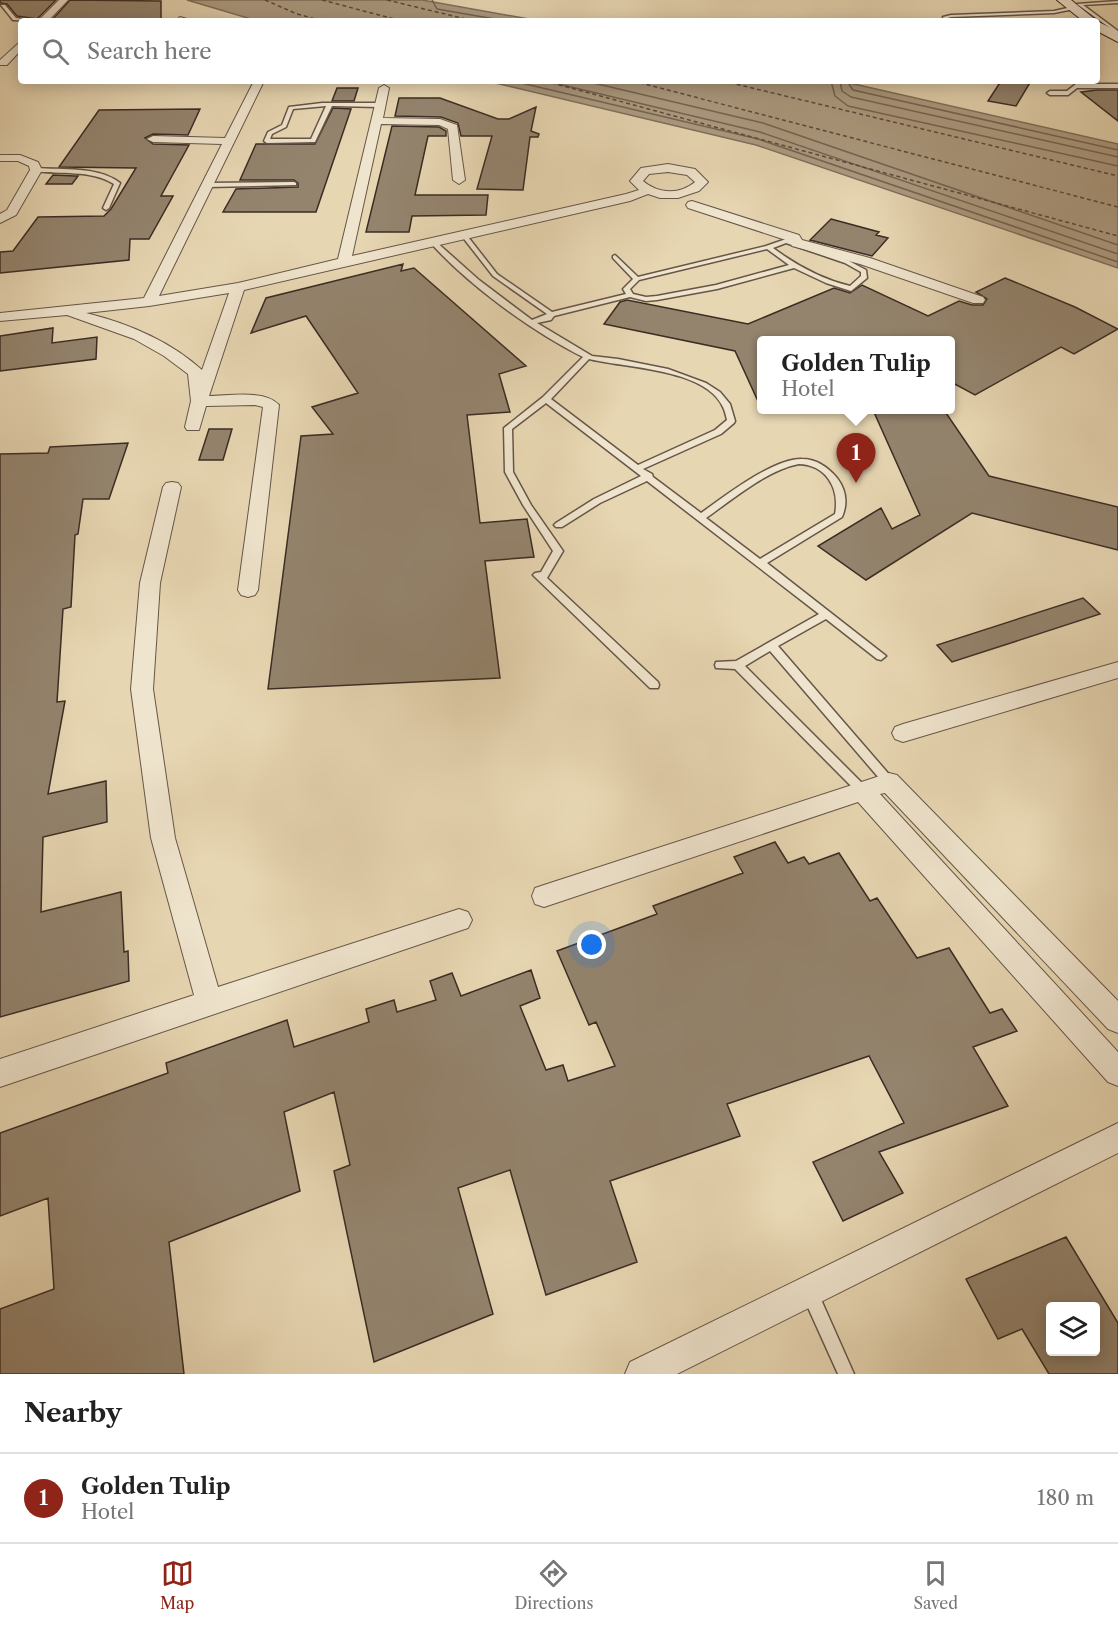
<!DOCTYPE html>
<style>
body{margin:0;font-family:"Libre Caslon Text",serif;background:#f2f2f2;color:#222}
.controls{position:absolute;right:18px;bottom:18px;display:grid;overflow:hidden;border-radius:6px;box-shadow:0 3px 15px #0003}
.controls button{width:54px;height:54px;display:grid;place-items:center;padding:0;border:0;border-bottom:2px solid #e0e0e0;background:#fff;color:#222;font:30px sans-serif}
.you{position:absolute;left:592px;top:945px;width:21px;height:21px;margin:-15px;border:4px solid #fff;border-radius:50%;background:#1a73e8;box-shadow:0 0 0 9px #1a73e833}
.badge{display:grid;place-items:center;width:39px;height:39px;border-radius:50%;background:#8f2418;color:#fff;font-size:20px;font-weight:700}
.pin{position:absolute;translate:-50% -50px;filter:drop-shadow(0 2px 3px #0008)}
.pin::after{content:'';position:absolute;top:32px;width:21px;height:18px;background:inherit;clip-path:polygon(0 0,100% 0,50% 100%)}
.popup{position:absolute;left:757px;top:336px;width:198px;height:78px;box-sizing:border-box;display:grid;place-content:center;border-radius:6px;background:#fff;filter:drop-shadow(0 2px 4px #0005);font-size:20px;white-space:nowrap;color:#767676}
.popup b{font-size:22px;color:#222}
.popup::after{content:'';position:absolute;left:50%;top:100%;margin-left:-12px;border:12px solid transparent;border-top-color:#fff}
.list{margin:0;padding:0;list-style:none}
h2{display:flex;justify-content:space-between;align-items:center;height:78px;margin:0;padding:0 24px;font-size:26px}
h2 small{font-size:20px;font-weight:400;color:#767676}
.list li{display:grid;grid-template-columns:39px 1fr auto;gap:18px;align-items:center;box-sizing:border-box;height:90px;padding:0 24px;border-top:2px solid #e0e0e0}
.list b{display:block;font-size:22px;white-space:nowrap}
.list p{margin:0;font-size:20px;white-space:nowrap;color:#767676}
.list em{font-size:20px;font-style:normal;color:#767676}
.icon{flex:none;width:33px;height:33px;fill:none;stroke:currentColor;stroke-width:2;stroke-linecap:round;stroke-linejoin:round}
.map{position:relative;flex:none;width:1118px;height:1374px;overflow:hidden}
.search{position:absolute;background:#fff;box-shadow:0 3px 15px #0003;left:18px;right:18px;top:18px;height:66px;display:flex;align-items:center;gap:15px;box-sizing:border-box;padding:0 21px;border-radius:6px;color:#767676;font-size:22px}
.sheet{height:168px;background:#fff}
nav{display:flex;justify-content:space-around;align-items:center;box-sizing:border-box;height:84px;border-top:2px solid #e0e0e0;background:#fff;font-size:16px;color:#767676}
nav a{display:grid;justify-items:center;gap:3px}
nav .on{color:#8f2418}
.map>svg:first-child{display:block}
.water{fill:#ad9c82;stroke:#7f6f5c;stroke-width:1.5}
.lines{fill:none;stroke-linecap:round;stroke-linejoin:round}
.shore{stroke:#746453;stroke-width:1.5}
.ferry{stroke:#58483c;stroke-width:1.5;stroke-dasharray:4 3;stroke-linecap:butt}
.building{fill:#94846e;stroke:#3b2c24;stroke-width:1.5;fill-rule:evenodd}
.lane-casing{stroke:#665648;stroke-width:3}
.street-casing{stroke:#665648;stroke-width:2}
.secondary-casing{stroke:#3b2c24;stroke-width:2}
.lane{fill:#efe4cd;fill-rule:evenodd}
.street{fill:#efe4cd;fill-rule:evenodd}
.secondary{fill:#efe4cd;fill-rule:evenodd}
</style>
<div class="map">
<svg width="1118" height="1374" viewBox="0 0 1118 1374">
<rect width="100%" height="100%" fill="#e7d6b2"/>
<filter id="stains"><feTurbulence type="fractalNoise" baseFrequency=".00333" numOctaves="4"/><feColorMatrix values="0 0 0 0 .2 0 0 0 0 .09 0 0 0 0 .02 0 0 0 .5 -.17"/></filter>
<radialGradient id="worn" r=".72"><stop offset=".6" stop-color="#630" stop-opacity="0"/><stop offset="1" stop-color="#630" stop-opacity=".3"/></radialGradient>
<path class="water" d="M 187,0 L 422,0 L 540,21 L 258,21 Z
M 487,81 L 841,81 L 1118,144 L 1118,268 L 756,145 Z"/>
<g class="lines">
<path class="shore" d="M 432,0 L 437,9 L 506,21
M 513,81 L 758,139 L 1118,262
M 546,81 L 760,132 L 1118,254
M 585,81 L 763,123 L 1118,245
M 831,81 L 835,96 L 848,106 L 1118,166
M 840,81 L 842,91 L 851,97 L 1118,157
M 847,81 L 853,90 L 1118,150"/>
<path class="ferry" d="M 265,0 L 297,14 L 323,21
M 322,0 L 402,21
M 387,0 L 474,21
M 545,81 L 1118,236
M 633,81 L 1118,207
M 723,81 L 1118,176"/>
</g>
<path class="building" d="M 0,0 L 56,0 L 37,19 L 17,16 L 7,4 L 0,3 Z
M 70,0 L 161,1 L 161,19 L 52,20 Z
M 1001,81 L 1031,81 L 1016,106 L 988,101 Z
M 337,88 L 358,88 L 354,101 L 332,101 Z
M 1097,90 L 1118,90 L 1118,121 L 1081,92 Z
M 399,98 L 440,98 L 498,119 L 509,119 L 536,107 L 531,131 L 539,134 L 538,137 L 530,137 L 523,190 L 477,189 L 492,136 L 461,136 L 458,123 L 441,117 L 395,116 Z
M 333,108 L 351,109 L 316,212 L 223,212 L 236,189 L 298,187 L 298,183 L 294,180 L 240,180 L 256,144 L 315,144 Z
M 200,109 L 188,135 L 153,134 L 145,138 L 153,144 L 189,145 L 161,196 L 173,196 L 149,239 L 130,239 L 129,260 L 0,273 L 0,252 L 13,251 L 38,217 L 104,216 L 111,209 L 136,168 L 59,167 L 99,110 Z
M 392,126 L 439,127 L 446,131 L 446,136 L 428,136 L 415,195 L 488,195 L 486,215 L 412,216 L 409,232 L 366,232 Z
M 53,175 L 75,176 L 78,176 L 72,184 L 46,184 Z
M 831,219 L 879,232 L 876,235 L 888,238 L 872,256 L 810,240 Z
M 403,264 L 401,271 L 414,268 L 526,366 L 499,374 L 510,412 L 467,415 L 480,523 L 527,519 L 534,557 L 485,561 L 500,678 L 268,689 L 301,436 L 333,434 L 312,407 L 358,393 L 306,316 L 251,333 L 266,298 Z
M 1005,278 L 1075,307 L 1118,329 L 1074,354 L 1061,347 L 975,395 L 951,382 L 951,340 L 762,340 L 762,410 L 735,351 L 604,324 L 620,302 L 627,300 L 748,324 L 834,288 L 850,293 L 862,285 L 928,316 L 959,301 L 972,305 L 983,305 L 987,299 L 976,292 Z
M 53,328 L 52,343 L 97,337 L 96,359 L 0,371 L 0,336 Z
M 873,410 L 944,410 L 989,476 L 1118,507 L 1118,550 L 972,513 L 866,580 L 818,546 L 881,508 L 892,529 L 920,515 Z
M 209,429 L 232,429 L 223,460 L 199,460 Z
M 128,443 L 109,499 L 83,499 L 78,534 L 75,535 L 71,607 L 63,609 L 57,702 L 65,701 L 48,794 L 106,781 L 107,822 L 43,837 L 41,912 L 121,892 L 124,952 L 128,951 L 129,981 L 0,1017 L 0,454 L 48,453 L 50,447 Z
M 1083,598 L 1100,614 L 952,662 L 937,645 Z
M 775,842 L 788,863 L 804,857 L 809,864 L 839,853 L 870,901 L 877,898 L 917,958 L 949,948 L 990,1013 L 1002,1009 L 1017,1031 L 973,1047 L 1008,1106 L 879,1152 L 903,1193 L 843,1221 L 813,1162 L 904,1123 L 869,1056 L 727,1104 L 740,1136 L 610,1181 L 637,1262 L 546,1295 L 510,1170 L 458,1188 L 493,1314 L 374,1362 L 334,1171 L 350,1165 L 334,1092 L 284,1112 L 300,1191 L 169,1242 L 184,1374 L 0,1374 L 0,1309 L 54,1289 L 48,1198 L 0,1216 L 0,1133 L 168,1073 L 166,1063 L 287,1020 L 294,1047 L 369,1022 L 366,1009 L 394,1000 L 397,1012 L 436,1000 L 430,981 L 452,973 L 461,996 L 531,970 L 540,998 L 520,1006 L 546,1070 L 563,1065 L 568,1081 L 615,1066 L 596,1022 L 589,1025 L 557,951 L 657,914 L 653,906 L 743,873 L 734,857 Z
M 1066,1237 L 1118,1323 L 1118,1374 L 1049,1374 L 1022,1329 L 998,1339 L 966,1279 ZM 1050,1306 L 1095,1306 L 1095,1352 L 1050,1352 Z"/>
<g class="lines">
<g class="lane-casing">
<path id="lane" d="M 1118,1 L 1118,3 L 1083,5 L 1118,31 L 1118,34 L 1077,4 Z
M 1,5 L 5,5 L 16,18 L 37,21 L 13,20 Z
M 1072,7 L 1074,9 L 1054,13 L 951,17 L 948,18 L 948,21 L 944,21 L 943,17 L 951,15 L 1054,11 Z
M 1076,84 L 1118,84 L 1118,88 L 1077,88 L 1068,95 L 1050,95 L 1047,93 L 1050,91 L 1067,91 Z
M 322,103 L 379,103 L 382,105 L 379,107 L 332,106 L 315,142 L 267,143 L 264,141 L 268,132 L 282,125 L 289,107 ZM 326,106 L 311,139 L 270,139 L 272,134 L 286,127 L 293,109 Z
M 36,168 C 62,170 99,166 120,183 L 109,208 L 106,210 L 103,208 L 114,184 C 90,169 60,175 34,171 L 33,170 Z
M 294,182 L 296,183 L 296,185 L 207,187 L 204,185 L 207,183 Z
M 461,233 L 465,233 L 497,274 L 552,312 L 626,294 L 623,289 L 633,279 L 613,258 L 613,256 L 615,255 L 638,277 L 766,246 L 792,237 L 795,239 L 792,241 L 849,261 L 866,270 L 867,278 L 851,291 L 826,283 L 794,268 L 717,289 L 657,300 L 646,301 L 630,297 L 554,316 L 551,320 L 537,323 L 592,356 L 618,359 L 668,369 L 706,383 L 720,392 L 730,404 L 735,421 L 734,423 L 721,434 L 643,469 L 652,474 L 653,477 L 701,513 C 724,497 773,458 802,459 C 816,459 828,467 837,478 C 846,490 848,503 842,517 L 767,563 L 886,656 L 881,660 L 877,659 L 826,619 L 778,646 L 893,779 L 895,782 L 893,785 L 889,787 L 885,785 L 770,651 L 745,666 L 866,787 L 868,790 L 866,793 L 862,795 L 858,793 L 735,669 L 716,668 L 715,665 L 716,662 L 736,661 L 819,614 L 647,481 L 600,503 L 562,527 L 556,527 L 554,525 L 556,523 L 594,499 L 641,476 L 546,403 L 512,429 L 513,472 L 531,505 L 563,551 L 547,578 L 658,682 L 659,685 L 658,688 L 650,688 L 535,577 L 533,575 L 535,573 L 541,572 L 553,551 L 523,505 L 505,472 L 504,428 L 543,397 L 583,357 C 531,331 467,284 429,241 L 434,240 L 479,280 L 532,320 L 547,314 L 493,276 L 461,235 ZM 786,243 L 845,263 L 861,272 L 861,276 L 850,286 C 821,279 796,265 773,248 ZM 767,249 L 789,265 L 716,285 L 657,296 L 646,297 L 633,294 L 630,289 L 639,280 ZM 589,359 C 624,368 705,368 723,407 C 725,411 726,416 727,420 L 715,430 L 638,465 L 551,399 ZM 799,464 C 826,465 840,488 835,514 L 760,559 L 706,518 C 733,499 767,470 799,464 Z
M 809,1284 L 815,1286 L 854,1374 L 838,1374 L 801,1292 L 803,1286 Z"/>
</g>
<g class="street-casing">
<path id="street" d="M 59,0 L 68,0 L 48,21 L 38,21 Z
M 180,17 L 187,19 L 189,21 L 176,21 Z
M 21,41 L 21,50 L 7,65 L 0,65 L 0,60 Z
M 254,81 L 264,81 L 159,296 L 238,283 L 338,259 L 379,88 L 384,85 L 389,88 L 383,118 L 440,119 L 457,125 L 465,180 L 459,184 L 453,180 L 448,129 L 439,125 L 381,124 L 352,256 L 626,194 L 639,190 L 630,181 L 641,168 L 668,164 L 695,169 L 708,182 L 699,191 L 678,198 L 660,198 L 648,194 L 630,201 L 244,290 L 209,396 C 228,396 265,389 279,405 L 258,590 L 255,595 L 248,597 L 241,595 L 238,590 L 263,407 L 255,405 L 206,406 L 199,430 L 187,430 L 185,427 L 191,401 L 188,374 L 164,356 L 134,339 L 67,315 L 0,321 L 0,313 L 144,298 L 222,144 L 153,142 L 147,139 L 153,136 L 225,138 ZM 668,172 L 687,175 L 695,182 C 679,195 659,194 643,181 L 649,174 ZM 229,293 L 202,370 C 170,341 127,323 86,313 L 149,306 Z
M 0,155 L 20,155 L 38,162 L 42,170 L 16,215 L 0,223 L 0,214 L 7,210 L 30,170 L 29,166 L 18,161 L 0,161 Z
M 692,201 L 799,235 L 802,240 L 870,258 L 983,297 L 985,300 L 983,303 L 973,303 L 860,264 L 792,246 L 789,241 L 688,208 L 686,205 L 688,202 Z
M 172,482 L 178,483 L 181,487 L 160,583 L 153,689 L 175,838 L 218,987 L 459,909 L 468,912 L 472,920 L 468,928 L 459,931 L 0,1087 L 0,1059 L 194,995 L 151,838 L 131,689 L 140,583 L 163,487 L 166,483 Z
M 1118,662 L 1118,678 L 903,742 L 895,739 L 892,733 L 895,727 L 903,724 Z
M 889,773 L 897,775 L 1118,1001 L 1118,1033 L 1108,1029 L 885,793 L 880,794 L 1118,1052 L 1118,1086 L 1108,1082 L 858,802 L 544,907 L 535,904 L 532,896 L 535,888 L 544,885 Z
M 1118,1123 L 1118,1153 L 677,1374 L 625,1374 L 630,1362 Z"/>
</g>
<g class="secondary-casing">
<path id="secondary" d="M 1057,0 L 1071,0 L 1097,21 L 1118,32 L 1118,42 L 1097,31 L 1097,21 L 1083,21 Z"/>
</g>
<use href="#lane" class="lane"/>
<use href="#street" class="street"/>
<use href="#secondary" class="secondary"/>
</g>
<rect width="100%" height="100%" filter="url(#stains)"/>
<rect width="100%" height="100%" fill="url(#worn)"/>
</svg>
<div class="controls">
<button><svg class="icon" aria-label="layers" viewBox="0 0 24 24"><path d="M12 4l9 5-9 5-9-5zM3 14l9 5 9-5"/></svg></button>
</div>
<div class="you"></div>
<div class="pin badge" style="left:856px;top:483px">1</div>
<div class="popup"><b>Golden Tulip</b>Hotel</div>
<div class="search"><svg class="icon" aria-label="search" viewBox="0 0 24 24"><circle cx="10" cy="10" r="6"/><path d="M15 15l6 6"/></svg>Search here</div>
</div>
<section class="sheet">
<h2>Nearby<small></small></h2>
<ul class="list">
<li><span class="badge">1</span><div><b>Golden Tulip</b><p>Hotel</p></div><em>180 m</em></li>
</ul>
</section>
<nav>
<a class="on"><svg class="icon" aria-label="map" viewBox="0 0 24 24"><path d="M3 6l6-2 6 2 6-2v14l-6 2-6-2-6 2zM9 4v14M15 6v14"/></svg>Map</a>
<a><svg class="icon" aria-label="directions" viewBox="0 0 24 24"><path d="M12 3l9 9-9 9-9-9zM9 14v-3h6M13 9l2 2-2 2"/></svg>Directions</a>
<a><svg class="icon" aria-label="saved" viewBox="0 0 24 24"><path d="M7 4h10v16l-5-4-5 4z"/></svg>Saved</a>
</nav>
